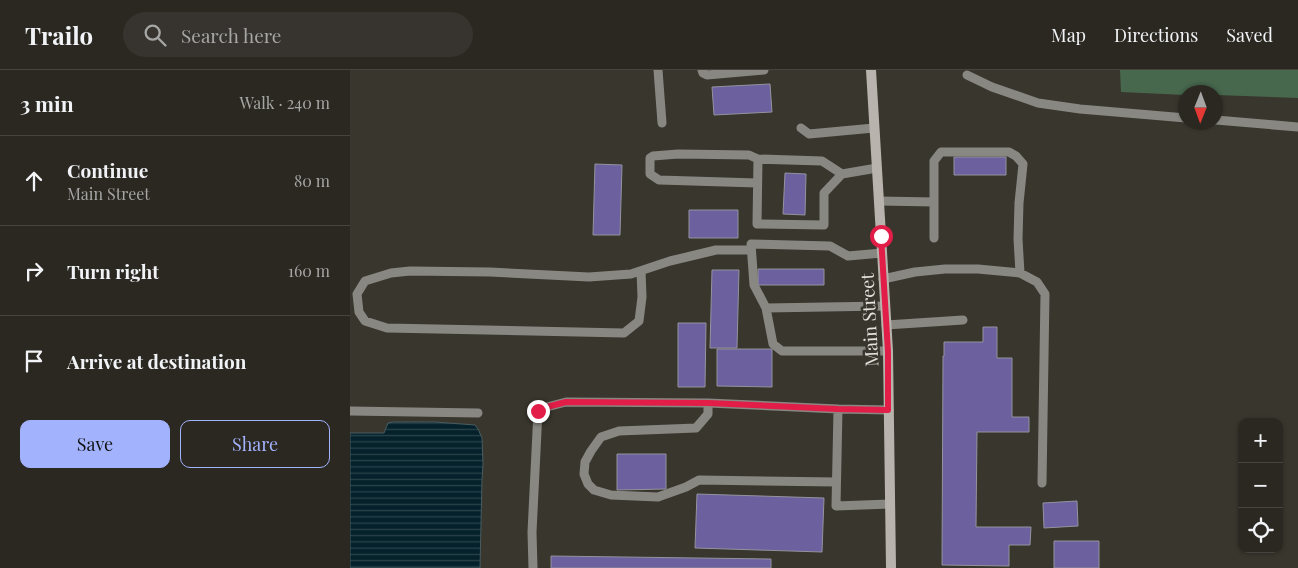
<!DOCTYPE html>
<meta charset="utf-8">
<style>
body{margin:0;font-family:"Playfair Display",serif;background:#37342f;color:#f1f3f6}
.controls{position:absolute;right:15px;bottom:15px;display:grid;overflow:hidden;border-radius:10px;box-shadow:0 1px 4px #0004}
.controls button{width:45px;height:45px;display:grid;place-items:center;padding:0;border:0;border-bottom:1px solid #474440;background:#2b2822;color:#f1f3f6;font:25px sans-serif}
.compass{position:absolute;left:828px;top:15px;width:45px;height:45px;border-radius:50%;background:#2b2822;box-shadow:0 1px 4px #0004;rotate:181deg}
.stop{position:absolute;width:15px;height:15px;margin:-11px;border:4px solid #e11d48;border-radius:50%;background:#fff}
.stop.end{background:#e11d48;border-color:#fff;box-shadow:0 1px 5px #0008}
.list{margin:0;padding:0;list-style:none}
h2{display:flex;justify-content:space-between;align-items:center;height:65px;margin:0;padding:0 20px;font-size:21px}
h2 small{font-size:16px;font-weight:400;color:#a6a6a5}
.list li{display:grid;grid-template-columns:32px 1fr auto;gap:15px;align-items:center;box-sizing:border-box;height:90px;padding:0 20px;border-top:1px solid #474440}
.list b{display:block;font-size:19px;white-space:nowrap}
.list p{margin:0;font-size:16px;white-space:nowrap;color:#a6a6a5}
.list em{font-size:16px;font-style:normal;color:#a6a6a5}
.actions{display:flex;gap:10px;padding:15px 20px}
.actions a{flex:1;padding:11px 0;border:1px solid #a2b2fd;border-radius:10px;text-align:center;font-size:18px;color:#a2b2fd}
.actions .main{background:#a2b2fd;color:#111}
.icon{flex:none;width:28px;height:28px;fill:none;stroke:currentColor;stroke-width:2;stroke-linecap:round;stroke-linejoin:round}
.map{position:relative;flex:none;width:948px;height:498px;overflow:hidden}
header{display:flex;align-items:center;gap:30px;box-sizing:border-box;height:70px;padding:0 25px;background:#2b2822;border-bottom:1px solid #474440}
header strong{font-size:24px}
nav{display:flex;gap:28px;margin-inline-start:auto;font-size:18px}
.search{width:350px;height:45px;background:#37342f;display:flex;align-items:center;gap:12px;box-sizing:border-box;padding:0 18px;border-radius:28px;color:#a6a6a5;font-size:19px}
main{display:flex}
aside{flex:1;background:#2b2822}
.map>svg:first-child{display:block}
.park{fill:#47684d}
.water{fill:url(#water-rules);stroke:#485c61}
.building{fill:#6c619e;stroke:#94939e}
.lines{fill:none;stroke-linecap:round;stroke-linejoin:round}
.service{stroke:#898782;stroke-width:9}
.secondary{stroke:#b8b4ad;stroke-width:10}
.route{stroke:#e11d48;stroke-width:6}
.labels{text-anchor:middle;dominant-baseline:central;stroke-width:5;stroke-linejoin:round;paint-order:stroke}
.street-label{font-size:18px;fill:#e5e3de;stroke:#39362d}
</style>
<header>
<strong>Trailo</strong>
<div class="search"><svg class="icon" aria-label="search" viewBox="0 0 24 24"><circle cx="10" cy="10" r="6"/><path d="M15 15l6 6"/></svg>Search here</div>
<nav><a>Map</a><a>Directions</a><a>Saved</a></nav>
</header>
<main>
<aside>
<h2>3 min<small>Walk · 240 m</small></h2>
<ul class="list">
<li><svg class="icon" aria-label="ahead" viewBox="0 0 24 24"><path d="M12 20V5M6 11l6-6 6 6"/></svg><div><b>Continue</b><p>Main Street</p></div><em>80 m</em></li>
<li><svg class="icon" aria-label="right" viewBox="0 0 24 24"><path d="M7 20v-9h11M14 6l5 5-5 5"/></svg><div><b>Turn right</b></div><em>160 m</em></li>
<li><svg class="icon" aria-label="arrive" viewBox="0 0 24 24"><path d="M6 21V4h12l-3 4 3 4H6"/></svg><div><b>Arrive at destination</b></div></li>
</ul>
<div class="actions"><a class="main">Save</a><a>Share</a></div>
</aside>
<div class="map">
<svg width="948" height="498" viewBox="0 0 948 498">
<defs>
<pattern id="water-rules" width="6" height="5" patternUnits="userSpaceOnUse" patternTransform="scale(1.25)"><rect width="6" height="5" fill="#05222c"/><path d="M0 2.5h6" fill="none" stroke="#29424a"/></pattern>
</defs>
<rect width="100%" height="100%" fill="#39362d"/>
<path class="park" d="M 770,0 L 948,0 L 948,28 L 866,25 L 866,22 L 836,22 L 835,25 L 771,22 Z"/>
<path class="water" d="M 43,352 L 85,352 L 125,355 L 128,359 L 132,368 L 133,394 L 132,410 L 130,498 L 0,498 L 0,363 L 34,363 L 38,353 Z"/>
<path class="building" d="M 420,14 L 422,42 L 364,45 L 362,17 Z
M 604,87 L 656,87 L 656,105 L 604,105 Z
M 245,94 L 272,95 L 270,165 L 243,165 Z
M 435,103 L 456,104 L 455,145 L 433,144 Z
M 339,140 L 388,140 L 388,168 L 339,168 Z
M 408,199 L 474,199 L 474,215 L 408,215 Z
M 362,200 L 389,200 L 387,278 L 360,278 Z
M 328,253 L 356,253 L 355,317 L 328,317 Z
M 633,257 L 647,257 L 647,288 L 662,288 L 662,347 L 679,347 L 679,362 L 627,362 L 626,457 L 681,457 L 680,475 L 659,475 L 659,496 L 592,495 L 593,286 L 594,286 L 594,272 L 633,272 Z
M 367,279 L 422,279 L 422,317 L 367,316 Z
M 267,384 L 316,384 L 316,419 L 267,420 Z
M 347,424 L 474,428 L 472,482 L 345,478 Z
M 727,431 L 728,456 L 694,458 L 693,433 Z
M 704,471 L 749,471 L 749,498 L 704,498 Z
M 201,486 L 421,489 L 421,498 L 201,498 Z"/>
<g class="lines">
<path class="service" d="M 308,0 L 312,53
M 352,0 L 353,3 L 357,5 L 414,0
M 617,5 L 642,17 L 688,33 L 730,39 L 836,48
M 866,50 L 948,57
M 451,58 L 459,64 L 524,58
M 408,89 L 407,154 L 474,155 L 474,123 L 492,104 L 527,98
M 407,113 L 309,110 L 300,104 L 300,88 L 303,86 L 328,84 L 399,85 L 408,89 L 472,91 L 492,104
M 529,131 L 584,132
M 584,168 L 584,91 L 591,82 L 659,82 L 666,86 L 673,94 L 669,133 L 668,169 L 670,203
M 532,183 L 498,186 L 480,176 L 401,174 L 404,215 L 416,238 L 423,274 L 432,281 L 538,281
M 291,201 L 292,227 L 289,251 L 274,263 L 37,258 L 15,251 L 9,242 L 7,224 L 15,211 L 41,203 L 60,201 L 140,202 L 239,207 L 281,204 L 320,191 L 366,180 L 401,180
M 533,209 L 565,202 L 595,199 L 628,199 L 670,203 L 687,212 L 695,224 L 692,413
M 416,238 L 535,236
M 536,255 L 613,250
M 358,333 L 358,344 L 346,358 L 269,361 L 251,367 L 241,381 L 235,392 L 234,404 L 238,414 L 244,420 L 261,425 L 308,427 L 336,417 L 349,410 L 486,412
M 539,340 L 488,339 L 486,436 L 540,434
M 0,341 L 128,343
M 183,498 L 182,462 L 188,341 L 193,338 L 216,332 L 358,333 L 488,339"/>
<path class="secondary" d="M 521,0 L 538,281 L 541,498"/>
</g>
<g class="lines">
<path class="route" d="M 188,341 L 193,338 L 216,332 L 358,333 L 488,339 L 538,340 L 538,282 L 531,166"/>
</g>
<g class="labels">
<g class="street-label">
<text transform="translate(519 250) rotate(-93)">Main Street</text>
</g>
</g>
</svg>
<div class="controls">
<button>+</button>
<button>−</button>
<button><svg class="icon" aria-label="locate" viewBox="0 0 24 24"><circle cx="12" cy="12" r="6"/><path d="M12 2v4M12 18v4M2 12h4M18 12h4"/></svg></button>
</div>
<svg class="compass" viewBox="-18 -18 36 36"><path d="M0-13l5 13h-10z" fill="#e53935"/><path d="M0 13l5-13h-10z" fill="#a6a6a5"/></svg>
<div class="stop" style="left:531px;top:166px"></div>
<div class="stop end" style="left:188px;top:341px"></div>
</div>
</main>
